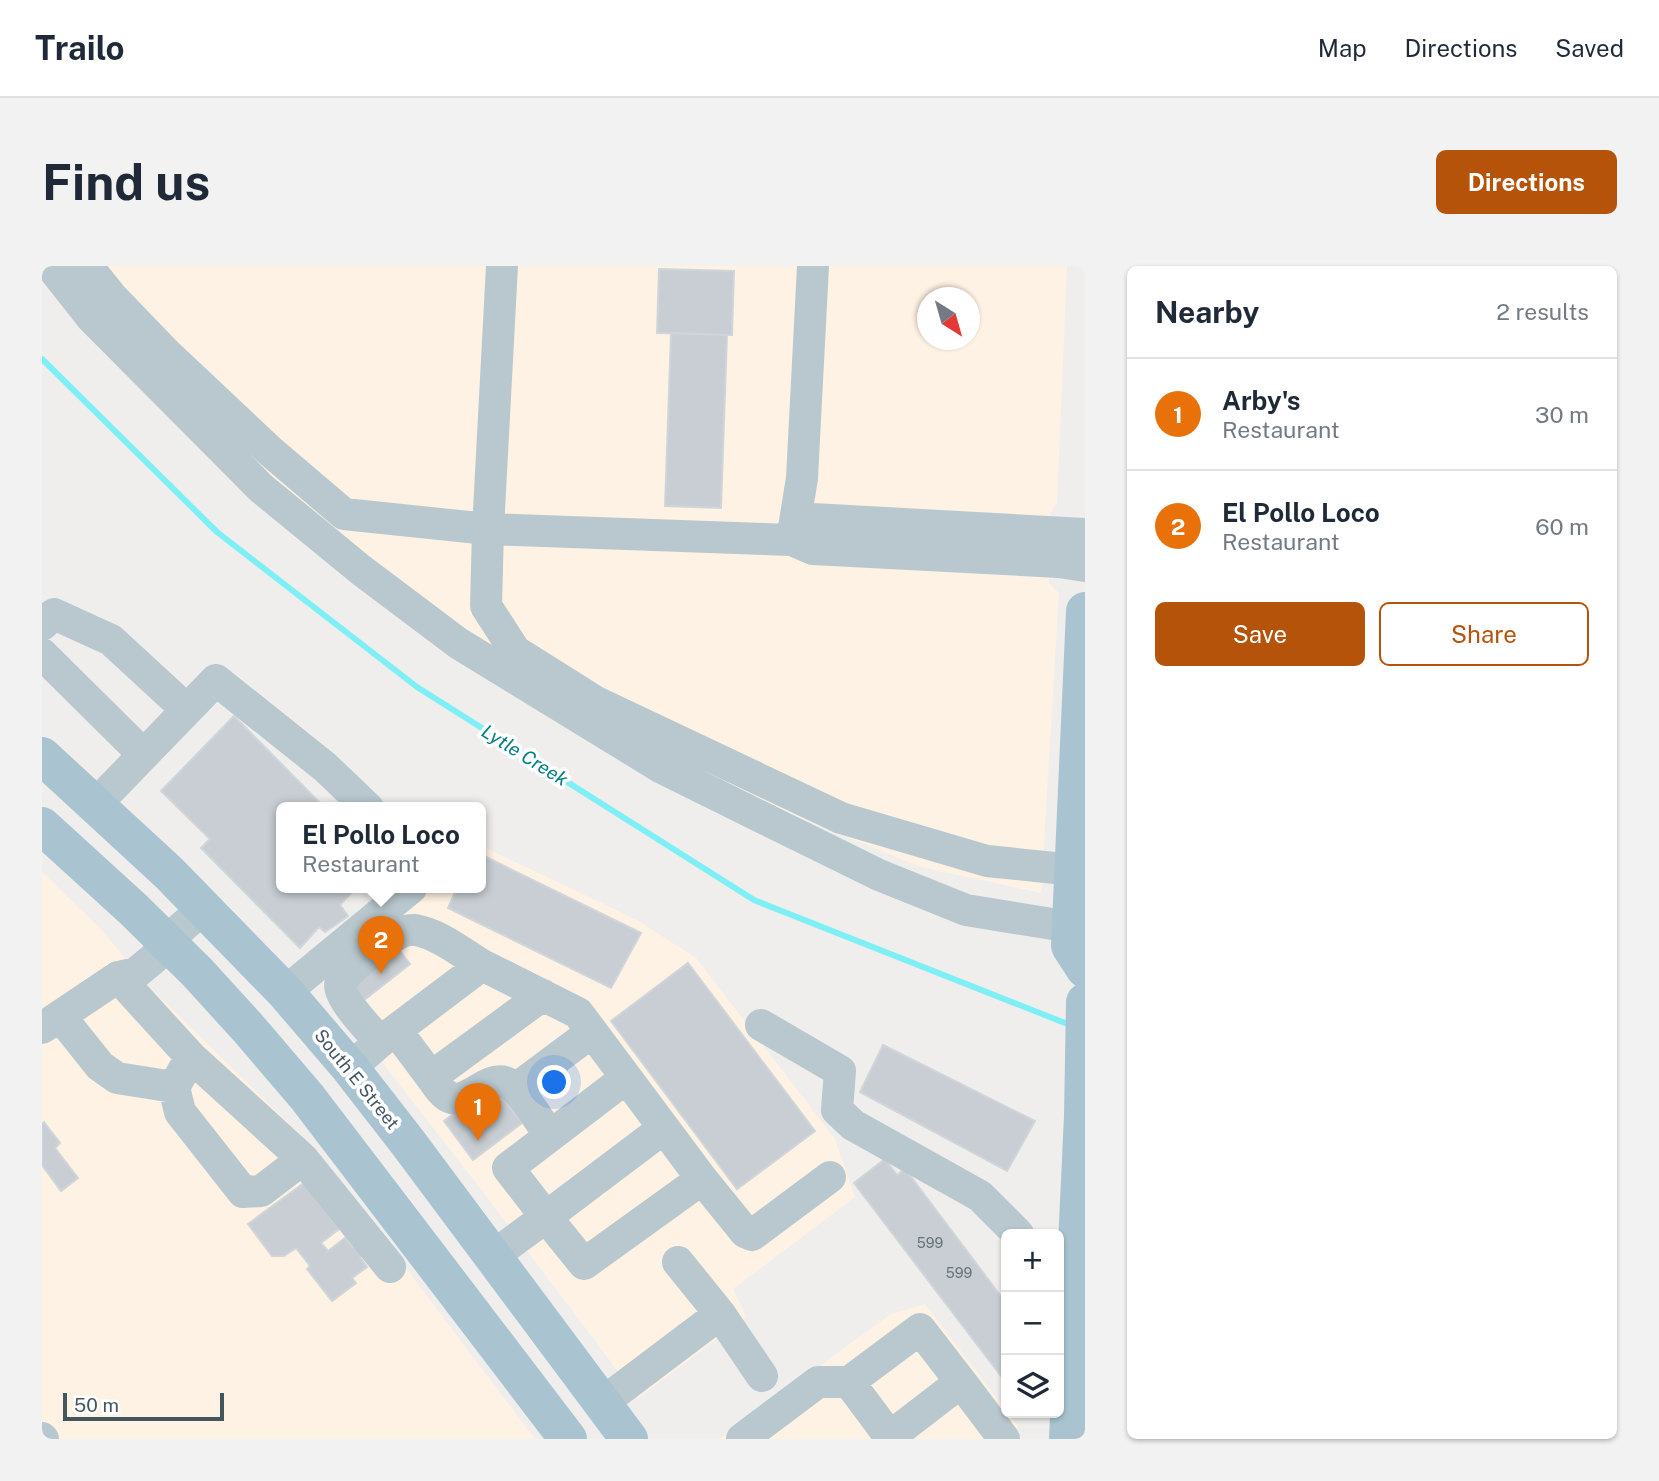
<!DOCTYPE html>
<meta charset="utf-8">
<style>
body{margin:0;font-family:"Public Sans",sans-serif;background:#f2f2f3;color:#1f2937}
.controls{position:absolute;right:21px;bottom:21px;display:grid;overflow:hidden;border-radius:10px;box-shadow:0 2px 5px #0004}
.controls button{width:63px;height:63px;display:grid;place-items:center;padding:0;border:0;border-bottom:2px solid #e0e1e3;background:#fff;color:#1f2937;font:35px sans-serif}
.compass{position:absolute;left:875px;top:21px;width:63px;height:63px;border-radius:50%;background:#fff;box-shadow:0 2px 5px #0004;rotate:143deg}
.scale{position:absolute;left:21px;bottom:18px;width:161px;box-sizing:border-box;padding-left:7px;border:4px solid #43555d;border-top:0;font-size:19px;line-height:24px;white-space:nowrap;color:#43555d;-webkit-text-stroke:5px #fff;paint-order:stroke}
.you{position:absolute;left:513px;top:817px;width:24px;height:24px;margin:-18px;border:5px solid #fff;border-radius:50%;background:#1a73e8;box-shadow:0 0 0 10px #1a73e833}
.badge{display:grid;place-items:center;width:46px;height:46px;border-radius:50%;background:#b45309;color:#fff;font-size:23px;font-weight:700}
.pin{position:absolute;translate:-50% -58px;filter:drop-shadow(0 2px 4px #0008)}
.pin::after{content:'';position:absolute;top:37px;width:24px;height:21px;background:inherit;clip-path:polygon(0 0,100% 0,50% 100%)}
.popup{position:absolute;left:234px;top:536px;width:210px;height:91px;box-sizing:border-box;display:grid;place-content:center;border-radius:10px;background:#fff;filter:drop-shadow(0 2px 5px #0005);font-size:23px;white-space:nowrap;color:#747a83}
.popup b{font-size:26px;color:#1f2937}
.popup::after{content:'';position:absolute;left:50%;top:100%;margin-left:-14px;border:14px solid transparent;border-top-color:#fff}
.list{margin:0;padding:0;list-style:none}
h2{display:flex;justify-content:space-between;align-items:center;height:91px;margin:0;padding:0 28px;font-size:30px}
h2 small{font-size:23px;font-weight:400;color:#747a83}
.list li{display:grid;grid-template-columns:46px 1fr auto;gap:21px;align-items:center;box-sizing:border-box;height:112px;padding:0 28px;border-top:2px solid #e0e1e3}
.list b{display:block;font-size:26px;white-space:nowrap}
.list p{margin:0;font-size:23px;white-space:nowrap;color:#747a83}
.list em{font-size:23px;font-style:normal;color:#747a83}
.actions{display:flex;gap:14px;padding:21px 28px}
.actions a{flex:1;padding:16px 0;border:2px solid #b45309;border-radius:10px;text-align:center;font-size:24px;color:#b45309}
.actions .main{background:#b45309;color:#fff}
.icon{flex:none;width:38px;height:38px;fill:none;stroke:currentColor;stroke-width:2;stroke-linecap:round;stroke-linejoin:round}
.map{position:relative;flex:none;width:1043px;height:1173px;overflow:hidden;border-radius:10px}
header{display:flex;align-items:center;gap:42px;box-sizing:border-box;height:98px;padding:0 35px;background:#fff;border-bottom:2px solid #e0e1e3}
header strong{font-size:33px}
nav{display:flex;gap:38px;margin-inline-start:auto;font-size:24px}
.intro{display:flex;align-items:center;justify-content:space-between;box-sizing:border-box;height:168px;padding:0 42px}
h1{margin:0;font-size:49px}
.button{padding:18px 32px;border-radius:10px;background:#b45309;color:#fff;font-size:24px;font-weight:700}
main{display:flex;gap:42px;padding:0 42px}
aside{flex:1;background:#fff;border-radius:10px;box-shadow:0 2px 5px #0004}
.map>svg:first-child{display:block}
.commercial{fill:#fef2e4;fill-rule:evenodd}
.lines{fill:none;stroke-linecap:round;stroke-linejoin:round}
.stream{stroke:#7ef0f5;stroke-width:6}
.building{fill:#c8ced3;stroke:#d0d5da;stroke-width:2}
.minor{stroke:#b9c8ce;stroke-width:32}
.major{stroke:#a9c3d0;stroke-width:38}
.labels{text-anchor:middle;dominant-baseline:central;stroke-width:7;stroke-linejoin:round;paint-order:stroke}
.number-label{font-size:14px;fill:#64737a}
.street-label{font-size:18px;fill:#43555d;stroke:#fff}
.water-label{font-size:19px;font-style:italic;fill:#057e82;stroke:#fff}
</style>
<header>
<strong>Trailo</strong>
<nav><a>Map</a><a>Directions</a><a>Saved</a></nav>
</header>
<div class="intro"><h1>Find us</h1><a class="button">Directions</a></div>
<main>
<div class="map">
<svg width="1043" height="1173" viewBox="0 0 1043 1173">
<rect width="100%" height="100%" fill="#f0eded"/>
<path class="commercial" d="M 17,0 L 1025,0 L 1015,237 L 1008,248 L 1007,317 L 1017,327 L 999,627 L 879,601 L 719,536 L 555,450 L 428,372 L 281,263 ZM 886,32 L 928,32 L 928,74 L 886,74 Z
M 444,582 L 595,654 L 654,692 L 793,873 L 813,931 L 691,1023 L 704,1051 L 596,1132 L 441,926 L 281,720 L 281,710 L 392,622 L 439,622 L 439,586 Z
M 0,606 L 58,662 L 104,718 L 277,887 L 493,1173 L 0,1173 Z
M 883,1038 L 976,1160 L 975,1173 L 677,1173 L 849,1048 Z"/>
<g class="lines">
<path class="stream" d="M 0,93 L 175,266 L 375,421 L 712,634 L 1028,759"/>
</g>
<path class="building" d="M 617,3 L 692,5 L 690,69 L 615,67 Z
M 629,67 L 685,69 L 679,242 L 623,240 Z
M 192,450 L 283,542 L 239,542 L 239,622 L 314,622 L 298,639 L 306,650 L 283,666 L 277,661 L 258,682 L 159,582 L 168,573 L 119,525 Z
M 444,591 L 599,667 L 569,722 L 406,642 L 415,622 L 439,622 L 439,595 Z
M 356,682 L 368,698 L 322,734 L 309,718 Z
M 646,697 L 773,865 L 695,923 L 569,755 Z
M 841,779 L 993,855 L 965,905 L 818,826 Z
M 452,822 L 480,857 L 431,894 L 402,855 L 433,832 Z
M 2,856 L 18,877 L 13,882 L 36,912 L 19,925 L 0,899 L 0,858 Z
M 843,893 L 855,909 L 863,903 L 964,1037 L 964,1112 L 962,1114 L 812,917 Z
M 262,917 L 297,963 L 279,977 L 286,985 L 303,972 L 311,982 L 314,980 L 320,988 L 318,991 L 325,1001 L 310,1012 L 314,1017 L 290,1035 L 265,1003 L 268,1000 L 254,982 L 242,990 L 230,990 L 206,958 Z"/>
<g class="lines">
<path class="minor" d="M 9,0 L 50,52 L 219,222 L 319,304 L 416,377 L 620,502 L 837,609 L 924,644 L 1029,661
M 45,0 L 70,31 L 127,90 L 228,185 L 302,248 L 446,263 L 444,340 L 473,385 L 554,436 L 799,552 L 945,595 L 1032,604
M 460,0 L 446,263 L 750,274 L 771,283 L 1017,296 L 1043,300
M 750,274 L 771,253 L 1043,268
M 750,274 L 760,212 L 771,0
M 0,359 L 12,348 L 69,374 L 145,444
M 0,388 L 101,488
M 54,538 L 174,414 L 283,501 L 326,542
M 76,711 L 149,791 L 261,893 L 348,1001
M 243,726 L 369,622
M 18,750 L 58,800 L 75,812 L 132,821
M 719,759 L 798,805 L 795,844 L 811,859 L 938,930 L 976,968
M 0,762 L 76,711 L 94,707 L 117,688 L 123,676 L 161,643
M 354,764 L 389,811 L 501,729
M 338,776 C 328,764 298,734 298,719 C 299,707 351,668 363,665 C 364,664 372,664 373,664 C 397,668 420,687 440,699
M 149,791 L 132,821 L 138,846 L 201,926 L 219,925 L 261,893
M 308,802 L 338,776 L 440,699 L 536,747 L 660,913 L 542,998 L 504,951 L 451,990
M 389,811 C 394,817 400,828 407,831 C 426,840 443,810 463,816 C 478,821 498,856 508,870
M 584,812 L 466,902 L 504,951 L 622,862
M 483,816 L 550,766
M 660,913 L 703,966 L 710,969 L 788,911
M 678,1048 L 720,1110
M 807,1116 L 848,1171
M 560,1137 L 678,1048 L 636,996
M 0,1172 L 1,1173
M 700,1173 L 776,1116 L 807,1116 L 878,1063 L 919,1116
M 845,1173 L 919,1116 L 962,1173"/>
<path class="major" d="M 1043,345 L 1028,680 L 1043,703
M 0,490 L 127,607 L 243,726 L 308,802 L 367,878 L 587,1173
M 0,560 L 91,643 L 155,706 L 206,762 L 265,831 L 526,1173
M 1026,1173 L 1041,850 L 1043,736"/>
</g>
<g class="labels">
<g class="number-label">
<text x="888" y="977">599</text>
<text x="917" y="1007">599</text>
</g>
<g class="street-label">
<text transform="translate(315 813) rotate(51)">South E Street</text>
</g>
<g class="water-label">
<text transform="translate(483 489) rotate(32)">Lytle Creek</text>
</g>
</g>
</svg>
<div class="controls">
<button>+</button>
<button>−</button>
<button><svg class="icon" aria-label="layers" viewBox="0 0 24 24"><path d="M12 4l9 5-9 5-9-5zM3 14l9 5 9-5"/></svg></button>
</div>
<svg class="compass" viewBox="-18 -18 36 36"><path d="M0-13l5 13h-10z" fill="#e53935"/><path d="M0 13l5-13h-10z" fill="#747a83"/></svg>
<div class="scale">50 m</div>
<div class="you"></div>
<div class="pin badge" style="left:436px;top:875px;background:#e8710a">1</div>
<div class="pin badge" style="left:339px;top:708px;background:#e8710a">2</div>
<div class="popup"><b>El Pollo Loco</b>Restaurant</div>
</div>
<aside>
<h2>Nearby<small>2 results</small></h2>
<ul class="list">
<li><span class="badge" style="background:#e8710a">1</span><div><b>Arby's</b><p>Restaurant</p></div><em>30 m</em></li>
<li><span class="badge" style="background:#e8710a">2</span><div><b>El Pollo Loco</b><p>Restaurant</p></div><em>60 m</em></li>
</ul>
<div class="actions"><a class="main">Save</a><a>Share</a></div>
</aside>
</main>
